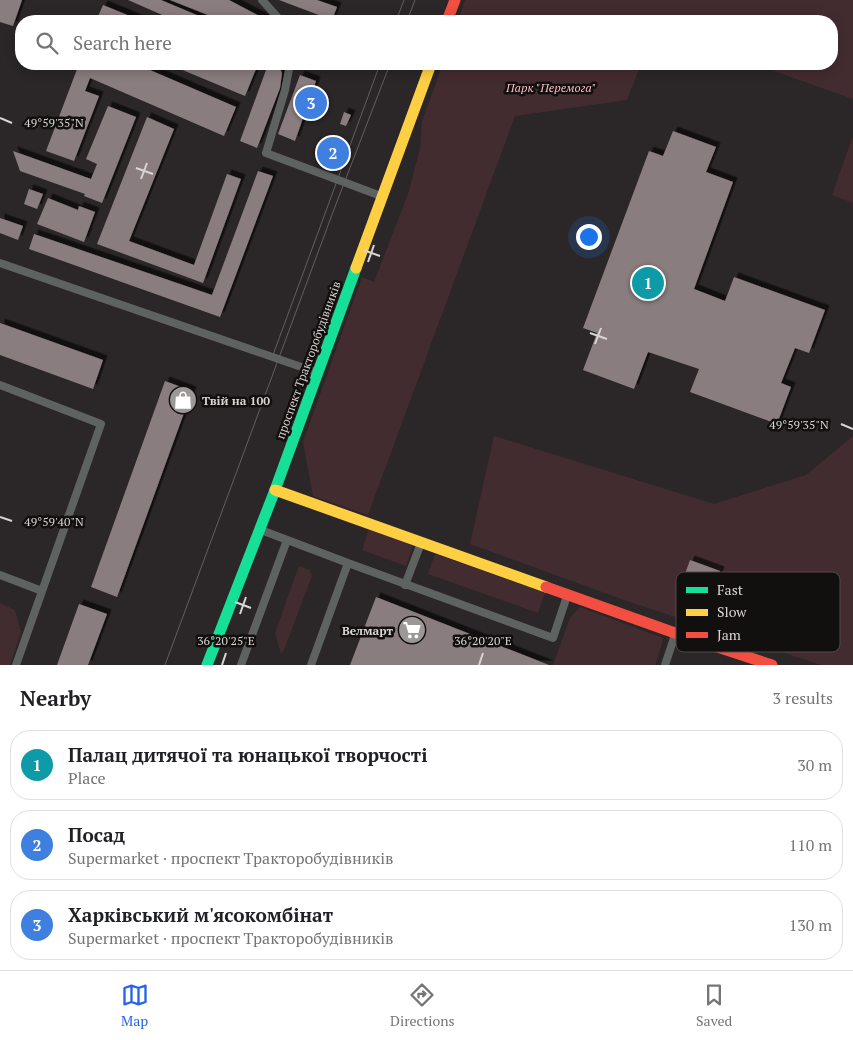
<!DOCTYPE html>
<meta charset="utf-8">
<style>
body{margin:0;font-family:"PT Serif",serif;background:#f2f2f2;color:#202124}
.you{position:absolute;left:588px;top:236px;width:18px;height:18px;margin:-12px;border:4px solid #fff;border-radius:50%;background:#1a73e8;box-shadow:0 0 0 8px #1a73e833}
.badge{display:grid;place-items:center;width:32px;height:32px;border-radius:50%;background:#2563eb;color:#fff;font-size:16px;font-weight:700}
.pin{position:absolute;translate:-50% -50%;border:2px solid #fff;box-shadow:0 1px 5px #0006}
.list{margin:0;padding:0;list-style:none}
h2{display:flex;justify-content:space-between;align-items:center;height:65px;margin:0;padding:0 20px;font-size:21px}
h2 small{font-size:16px;font-weight:400;color:#757577}
.list li{display:grid;grid-template-columns:32px 1fr auto;gap:15px;align-items:center;box-sizing:border-box;height:70px;margin:0 10px 10px;padding:0 10px;border:1px solid #e0e0e0;border-radius:20px}
.list b{display:block;font-size:19px;white-space:nowrap}
.list p{margin:0;font-size:16px;white-space:nowrap;color:#757577}
.list em{font-size:16px;font-style:normal;color:#757577}
.icon{flex:none;width:28px;height:28px;fill:none;stroke:currentColor;stroke-width:2;stroke-linecap:round;stroke-linejoin:round}
.map{position:relative;flex:none;width:853px;height:665px;overflow:hidden}
.search{position:absolute;background:#fff;box-shadow:0 2px 12px #0003;left:15px;right:15px;top:15px;height:55px;display:flex;align-items:center;gap:12px;box-sizing:border-box;padding:0 18px;border-radius:20px;color:#757577;font-size:19px}
.sheet{height:305px;background:#fff}
nav{display:flex;justify-content:space-around;align-items:center;box-sizing:border-box;height:70px;border-top:1px solid #e0e0e0;background:#fff;font-size:14px;color:#757577}
nav a{display:grid;justify-items:center;gap:2px}
nav .on{color:#2563eb}
.map>svg:first-child{display:block}
.green{fill:#432c30}
.building{fill:#8a7d7f;filter:url(#shadow)}
.lines{fill:none;stroke-linecap:round;stroke-linejoin:round}
.lane{stroke:#5e6361;stroke-width:8}
.fast{stroke:#16e098;stroke-width:11}
.slow{stroke:#ffcf43;stroke-width:11}
.jam{stroke:#f24e42;stroke-width:11}
.tram{stroke:#60615f;stroke-width:1}
.ticks{fill:none;stroke:#dad5d5;stroke-width:2}
.labels{text-anchor:middle;dominant-baseline:central;stroke-width:5;stroke-linejoin:round;paint-order:stroke}
.park-label{font-size:12px;font-style:italic;fill:#f7bbc2;stroke:#120f0f}
.street-label{font-size:12px;fill:#dad5d5;stroke:#120f0f}
.poi-label{font-size:12px;font-weight:bold;fill:#dad5d5;stroke:#120f0f;text-anchor:start}
.key{fill:#120f0f;stroke:#4e4a4a;stroke-width:1}
.key-label{font-size:14px;fill:#dad5d5}
.ticks-label{font-size:12px;text-anchor:middle;fill:#dad5d5;stroke:#120f0f;stroke-width:5;stroke-linejoin:round;paint-order:stroke}
</style>
<div class="map">
<svg width="853" height="665" viewBox="0 0 853 665">
<defs>
<filter id="shadow"><feDropShadow dx="4.5" dy="-4.5" stdDeviation="0" flood-color="#0009"/></filter>
</defs>
<rect width="100%" height="100%" fill="#2b2627"/>
<path class="green" d="M 465,0 L 853,0 L 853,99 L 754,64 L 832,64 L 832,21 L 458,21 Z
M 443,64 L 641,64 L 627,100 L 515,116 L 368,515 L 313,496 L 303,442 L 362,277 L 374,282 L 408,194 L 420,149 L 422,121 Z
M 853,136 L 853,203 L 832,195 Z
M 494,436 L 714,504 L 806,475 L 853,436 L 853,665 L 821,665 L 624,600 L 470,544 Z
M 369,529 L 413,546 L 406,566 L 362,550 Z
M 435,554 L 545,593 L 538,613 L 428,574 Z
M 299,566 L 310,570 L 312,576 L 284,650 L 281,654 L 275,633 Z
M 0,603 L 15,610 L 21,632 L 10,665 L 0,665 Z
M 580,607 L 663,638 L 661,647 L 655,665 L 553,665 L 570,618 Z"/>
<path class="building" d="M 0,0 L 22,0 L 13,26 L 0,22 Z
M 128,0 L 161,0 L 211,21 L 176,21 Z
M 170,0 L 229,0 L 265,19 L 264,21 L 223,21 Z
M 279,0 L 317,0 L 337,7 L 332,20 Z
M 103,5 L 142,21 L 96,21 Z
M 79,64 L 136,64 L 236,107 L 224,136 L 90,78 L 85,91 L 99,96 L 74,161 L 46,151 Z
M 168,64 L 243,64 L 256,69 L 245,96 Z
M 264,64 L 278,64 L 282,73 L 280,88 L 257,148 L 240,141 L 266,70 Z
M 300,75 L 316,81 L 295,141 L 278,134 Z
M 108,106 L 136,117 L 102,203 L 84,196 L 85,194 L 20,171 L 13,151 L 91,179 L 97,164 L 86,159 Z
M 344,112 L 351,115 L 346,126 L 340,124 Z
M 147,117 L 174,129 L 129,241 L 194,265 L 227,174 L 241,179 L 203,283 L 97,244 Z
M 673,131 L 716,147 L 706,172 L 733,182 L 694,289 L 725,301 L 734,277 L 825,310 L 809,353 L 795,348 L 781,383 L 791,387 L 777,424 L 690,392 L 699,369 L 648,352 L 634,389 L 583,370 L 597,333 L 583,328 L 649,151 L 663,156 Z
M 327,144 L 344,150 L 340,162 L 322,156 Z
M 258,171 L 273,176 L 220,317 L 29,249 L 34,234 L 212,295 Z
M 29,189 L 43,194 L 37,209 L 24,204 Z
M 48,198 L 78,210 L 79,206 L 95,212 L 84,242 L 37,224 Z
M 0,218 L 23,226 L 18,240 L 0,233 Z
M 0,323 L 103,360 L 93,389 L 0,355 Z
M 165,381 L 192,391 L 117,597 L 91,587 Z
M 690,560 L 720,571 L 711,596 L 681,585 Z
M 376,597 L 544,663 L 549,665 L 350,665 Z
M 79,604 L 107,614 L 88,665 L 57,665 Z"/>
<g class="lines">
<path class="lane" d="M 262,0 L 281,21
M 290,64 L 285,90 L 266,153 L 381,196
M 0,263 L 316,372
M 0,385 L 101,424 L 16,665
M 261,530 L 348,563
M 0,575 L 42,591
M 405,585 L 421,543
M 241,665 L 287,540
M 311,665 L 348,563 L 553,638 L 567,596
M 665,665 L 675,635"/>
<path class="fast" d="M 207,665 L 275,490 L 356,268"/>
<path class="slow" d="M 356,268 L 431,64
M 275,490 L 546,587"/>
<path class="jam" d="M 447,21 L 455,0
M 546,587 L 675,633 L 772,665"/>
<path class="tram" d="M 396,21 L 404,0
M 407,21 L 415,0
M 273,355 L 380,64
M 165,665 L 333,212 L 390,64"/>
</g>
<path class="ticks" d="M 0,118 L 12,123M 136,168 L 153,174M 141,179 L 147,163M 363,250 L 380,256M 368,262 L 374,245M 590,333 L 607,339M 595,344 L 601,328M 841,424 L 853,429M 0,517 L 12,521M 235,602 L 251,608M 240,614 L 246,597M 222,665 L 226,653M 479,665 L 483,653"/>
<defs>
<g id="shop-disc" transform="scale(1.4375)"><circle r="9.5" fill="#9d9898" stroke="#120f0f"/><path d="M-5-2.5h2.3a2.7 3.5 0 0 1 5.4 0H5L5.5 6h-11ZM-1.5-2.5h3a1.5 2.3 0 0 0-3 0Z" fill="#fff"/></g>
<g id="supermarket-disc" transform="scale(1.4375)"><circle r="9.5" fill="#9d9898" stroke="#120f0f"/><path d="M-6-5.5h2.5l.6 2H6L4.5 2H-2.5L-4.4-4H-6ZM-1.5 3.2a1.3 1.3 0 1 0 .1 0ZM3 3.2a1.3 1.3 0 1 0 .1 0Z" fill="#fff"/></g>
</defs>
<g fill-rule="evenodd">
<use href="#shop-disc" x="183" y="400"/>
<use href="#supermarket-disc" x="412" y="630"/>
</g>
<g class="labels">
<g class="park-label">
<text x="551" y="87">Парк "Перемога"</text>
</g>
<g class="street-label">
<text transform="translate(308 360) rotate(-70)">проспект Тракторобудівників</text>
</g>
<g class="poi-label">
<text x="202" y="400">Твій на 100</text>
<text x="393" y="630" text-anchor="end">Велмарт</text>
</g>
</g>
<rect x="676" y="572" width="164" height="80" rx="8" class="key"/>
<rect x="686" y="587" width="22" height="6" fill="#16e098"/>
<rect x="686" y="609" width="22" height="7" fill="#ffcf43"/>
<rect x="686" y="632" width="22" height="6" fill="#f24e42"/>
<g class="key-label">
<text x="717" y="595">Fast</text>
<text x="717" y="617">Slow</text>
<text x="717" y="640">Jam</text>
</g>
<g class="ticks-label">
<text x="54" y="127">49°59'35"N</text>
<text x="799" y="429">49°59'35"N</text>
<text x="54" y="526">49°59'40"N</text>
<text x="226" y="645">36°20'25"E</text>
<text x="483" y="645">36°20'20"E</text>
</g>
</svg>
<div class="you"></div>
<div class="pin badge" style="left:648px;top:283px;background:#0f9aa8">1</div>
<div class="pin badge" style="left:333px;top:153px;background:#3f7fe0">2</div>
<div class="pin badge" style="left:311px;top:103px;background:#3f7fe0">3</div>
<div class="search"><svg class="icon" aria-label="search" viewBox="0 0 24 24"><circle cx="10" cy="10" r="6"/><path d="M15 15l6 6"/></svg>Search here</div>
</div>
<section class="sheet">
<h2>Nearby<small>3 results</small></h2>
<ul class="list">
<li><span class="badge" style="background:#0f9aa8">1</span><div><b>Палац дитячої та юнацької творчості</b><p>Place</p></div><em>30 m</em></li>
<li><span class="badge" style="background:#3f7fe0">2</span><div><b>Посад</b><p>Supermarket · проспект Тракторобудівників</p></div><em>110 m</em></li>
<li><span class="badge" style="background:#3f7fe0">3</span><div><b>Харківський м'ясокомбінат</b><p>Supermarket · проспект Тракторобудівників</p></div><em>130 m</em></li>
</ul>
</section>
<nav>
<a class="on"><svg class="icon" aria-label="map" viewBox="0 0 24 24"><path d="M3 6l6-2 6 2 6-2v14l-6 2-6-2-6 2zM9 4v14M15 6v14"/></svg>Map</a>
<a><svg class="icon" aria-label="directions" viewBox="0 0 24 24"><path d="M12 3l9 9-9 9-9-9zM9 14v-3h6M13 9l2 2-2 2"/></svg>Directions</a>
<a><svg class="icon" aria-label="saved" viewBox="0 0 24 24"><path d="M7 4h10v16l-5-4-5 4z"/></svg>Saved</a>
</nav>
